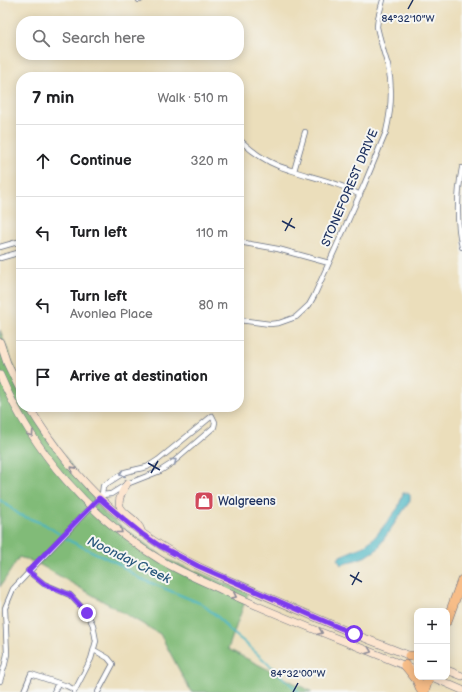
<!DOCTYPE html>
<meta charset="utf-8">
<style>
body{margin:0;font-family:"Balsamiq Sans",sans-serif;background:#f6f6f6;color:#202124}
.controls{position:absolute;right:12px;bottom:12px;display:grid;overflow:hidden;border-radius:8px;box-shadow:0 2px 10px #0003}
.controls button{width:36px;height:36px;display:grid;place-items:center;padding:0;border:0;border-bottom:1px solid #e0e0e0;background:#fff;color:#202124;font:20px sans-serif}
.stop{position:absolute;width:12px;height:12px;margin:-9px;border:3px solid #7c3aed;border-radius:50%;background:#fff}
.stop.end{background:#7c3aed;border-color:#fff;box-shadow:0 1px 4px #0008}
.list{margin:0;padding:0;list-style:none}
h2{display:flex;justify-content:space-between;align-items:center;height:52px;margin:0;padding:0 16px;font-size:17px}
h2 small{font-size:13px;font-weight:400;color:#757577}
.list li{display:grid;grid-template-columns:26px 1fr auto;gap:12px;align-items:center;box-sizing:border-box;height:72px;padding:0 16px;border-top:1px solid #e0e0e0}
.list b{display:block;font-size:15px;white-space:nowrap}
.list p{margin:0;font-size:13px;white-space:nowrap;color:#757577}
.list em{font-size:13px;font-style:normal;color:#757577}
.icon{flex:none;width:22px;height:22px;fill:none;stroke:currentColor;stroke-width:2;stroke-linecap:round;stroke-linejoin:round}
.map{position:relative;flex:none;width:462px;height:692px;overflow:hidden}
.search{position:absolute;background:#fff;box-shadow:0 2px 10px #0003;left:16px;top:16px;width:228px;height:44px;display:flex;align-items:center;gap:10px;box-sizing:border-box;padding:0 14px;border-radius:16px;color:#757577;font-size:15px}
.panel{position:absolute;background:#fff;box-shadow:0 2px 10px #0003;left:16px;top:72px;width:228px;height:340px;border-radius:16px}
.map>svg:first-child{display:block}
.forest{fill:#81bb78;stroke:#4e756b}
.water{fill:#47b5c2;stroke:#317290}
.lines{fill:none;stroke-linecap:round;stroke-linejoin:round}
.stream{stroke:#47b5c2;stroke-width:2}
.minor-casing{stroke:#646c7f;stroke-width:6}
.secondary-casing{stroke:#646c7f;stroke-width:8}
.motorway-casing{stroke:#646c7f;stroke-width:10}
.minor{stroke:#fff;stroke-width:4.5}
.secondary{stroke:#fce5cf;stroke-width:7}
.motorway{stroke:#f7bd88;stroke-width:9}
.oneway{stroke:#8c8a96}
.oneway2{stroke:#8d97ae}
.route{stroke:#7c3aed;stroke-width:5}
.ticks{fill:none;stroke:#1b2f5e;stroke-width:1.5}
.labels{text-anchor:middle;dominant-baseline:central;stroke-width:4;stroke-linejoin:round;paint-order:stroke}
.street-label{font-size:12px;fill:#1b2f5e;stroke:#f6f6f2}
.poi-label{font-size:12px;fill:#1b2f5e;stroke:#f6f6f2;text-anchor:start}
.water-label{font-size:13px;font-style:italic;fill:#28577c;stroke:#f6f6f2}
.ticks-label{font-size:10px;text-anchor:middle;fill:#1b2f5e;stroke:#f6f6f2;stroke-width:4;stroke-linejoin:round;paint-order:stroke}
</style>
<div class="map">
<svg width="462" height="692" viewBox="0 0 462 692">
<rect width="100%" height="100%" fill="#f6f6f2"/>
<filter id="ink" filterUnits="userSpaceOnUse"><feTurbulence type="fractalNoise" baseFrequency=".025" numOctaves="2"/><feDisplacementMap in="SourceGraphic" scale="8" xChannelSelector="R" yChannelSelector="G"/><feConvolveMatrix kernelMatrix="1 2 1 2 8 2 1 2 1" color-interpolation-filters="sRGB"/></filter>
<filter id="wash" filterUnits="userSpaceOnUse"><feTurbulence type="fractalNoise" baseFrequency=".012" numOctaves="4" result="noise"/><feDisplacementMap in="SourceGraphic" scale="16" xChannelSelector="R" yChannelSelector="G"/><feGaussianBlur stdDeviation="0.9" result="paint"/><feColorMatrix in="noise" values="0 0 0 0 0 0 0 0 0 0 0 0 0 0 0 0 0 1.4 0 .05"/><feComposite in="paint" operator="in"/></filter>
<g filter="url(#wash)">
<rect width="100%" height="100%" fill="#ebdebb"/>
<path class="forest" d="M 0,330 L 21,385 L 21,407 L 30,407 L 105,514 L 166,559 L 248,593 L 228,649 L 312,692 L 191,692 L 160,634 L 37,563 L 19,557 L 0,587 Z"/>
<path class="water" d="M 403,493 L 408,493 L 410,495 L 410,501 L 381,543 L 379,548 L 367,556 L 341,565 L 338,560 L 340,556 L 364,546 L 375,537 L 398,508 Z"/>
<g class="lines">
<path class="stream" d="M 0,500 L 20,515 L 44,524 L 70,541 L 117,563 L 139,578 L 202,604 L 219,618 L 229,630 L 243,641 L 299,692"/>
</g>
</g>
<g filter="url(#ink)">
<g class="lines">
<g class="minor-casing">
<path id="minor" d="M 139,0 L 140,0
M 242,142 C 256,155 272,165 290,170 C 314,178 338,182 360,195
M 462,168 C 457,194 456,220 462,247
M 294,171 L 305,132
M 239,242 L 278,249 L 329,263
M 0,247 L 21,241
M 0,258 L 21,252
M 239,320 L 270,324 L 279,323 L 296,317 L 309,305 L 314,296 L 364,185 L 386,132 C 391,111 393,88 388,66 C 384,53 380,40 377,27 L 378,18 L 383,0
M 28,571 L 44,584 L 70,595 L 87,613 L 93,625 L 96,641 L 91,659 L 74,692
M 94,650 L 108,658 L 113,664 L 98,692
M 0,681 L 5,664 L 7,654 L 5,608 L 13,589 L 102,495 L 103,486 L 125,472 L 147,467 L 158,460 L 212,416 L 215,422 L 214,427 L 171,464 L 160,471 L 127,484 L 111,494 L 102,495
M 26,692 L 24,691 L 31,674 L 67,686 L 75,690
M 54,692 L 58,683"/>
</g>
<g class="secondary-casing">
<path id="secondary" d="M 0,342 L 7,363 L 21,392
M 0,375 C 33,452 90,518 162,561 C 181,572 202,581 222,590 C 285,620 352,643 417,671
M 29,407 C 76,485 133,538 217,575 L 354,634 L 413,657
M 127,484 C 105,516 136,510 142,533
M 447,670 L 462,676
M 432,677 L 462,690"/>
</g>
<g class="motorway-casing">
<path id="motorway" d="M 447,621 L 462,580
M 409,656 L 417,656
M 405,665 L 417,680 L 422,692
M 424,692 L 429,677"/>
</g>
<use href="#minor" class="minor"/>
<use href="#secondary" class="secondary"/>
<use href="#motorway" class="motorway"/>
</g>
<defs><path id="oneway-chevron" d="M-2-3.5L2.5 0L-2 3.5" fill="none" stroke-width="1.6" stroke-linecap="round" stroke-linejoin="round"/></defs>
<g class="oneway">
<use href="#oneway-chevron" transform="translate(31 434) rotate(57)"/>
<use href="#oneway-chevron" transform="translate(73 469) rotate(-132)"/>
<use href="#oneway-chevron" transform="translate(120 531) rotate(39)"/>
<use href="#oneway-chevron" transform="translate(234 596) rotate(25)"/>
<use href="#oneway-chevron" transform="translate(320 632) rotate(21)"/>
<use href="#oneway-chevron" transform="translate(369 651) rotate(21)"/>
</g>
<g class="oneway2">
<use href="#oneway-chevron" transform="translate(174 461) rotate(-39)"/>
<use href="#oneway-chevron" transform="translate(122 474) rotate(156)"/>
</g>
</g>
<g class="lines" filter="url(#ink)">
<path class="route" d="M 87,613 L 70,595 L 44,584 L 28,571 L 99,498 L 126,521 L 142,534 L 160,546 L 198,566 L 354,634"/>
</g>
<path class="ticks" d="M 408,9 L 413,0M 282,221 L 295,228M 285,231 L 292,218M 148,463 L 160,470M 151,473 L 158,461M 350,575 L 362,582M 352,585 L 359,572M 293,692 L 298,683"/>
<defs>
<g id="shop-square" transform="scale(1)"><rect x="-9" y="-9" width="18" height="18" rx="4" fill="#d1495b" stroke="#f6f6f2"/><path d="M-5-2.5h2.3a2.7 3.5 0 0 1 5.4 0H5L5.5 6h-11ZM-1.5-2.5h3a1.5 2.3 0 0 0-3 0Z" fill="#fff"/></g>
</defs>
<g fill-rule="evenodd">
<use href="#shop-square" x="204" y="501"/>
</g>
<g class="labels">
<g class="street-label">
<text transform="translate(350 188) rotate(-67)">STONEFOREST DRIVE</text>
</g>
<g class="poi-label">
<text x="218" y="501">Walgreens</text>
</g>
<g class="water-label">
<text transform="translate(129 560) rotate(26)">Noonday Creek</text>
</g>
</g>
<g class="ticks-label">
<text x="408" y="22">84°32'10"W</text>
<text x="298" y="677">84°32'00"W</text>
</g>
</svg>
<div class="controls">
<button>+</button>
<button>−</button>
</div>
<div class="stop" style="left:354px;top:634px"></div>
<div class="stop end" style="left:87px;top:613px"></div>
<div class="search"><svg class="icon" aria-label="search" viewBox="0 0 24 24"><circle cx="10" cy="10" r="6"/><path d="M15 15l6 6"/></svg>Search here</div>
<section class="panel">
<h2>7 min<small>Walk · 510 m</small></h2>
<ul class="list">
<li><svg class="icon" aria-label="ahead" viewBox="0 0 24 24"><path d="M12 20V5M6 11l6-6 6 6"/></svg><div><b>Continue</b></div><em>320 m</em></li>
<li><svg class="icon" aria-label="left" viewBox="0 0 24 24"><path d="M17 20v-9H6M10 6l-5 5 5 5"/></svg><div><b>Turn left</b></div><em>110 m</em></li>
<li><svg class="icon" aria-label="left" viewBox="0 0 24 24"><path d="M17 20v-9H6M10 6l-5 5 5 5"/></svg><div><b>Turn left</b><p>Avonlea Place</p></div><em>80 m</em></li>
<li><svg class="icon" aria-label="arrive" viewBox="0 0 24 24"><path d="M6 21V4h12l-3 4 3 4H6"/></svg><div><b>Arrive at destination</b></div></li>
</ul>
</section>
</div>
